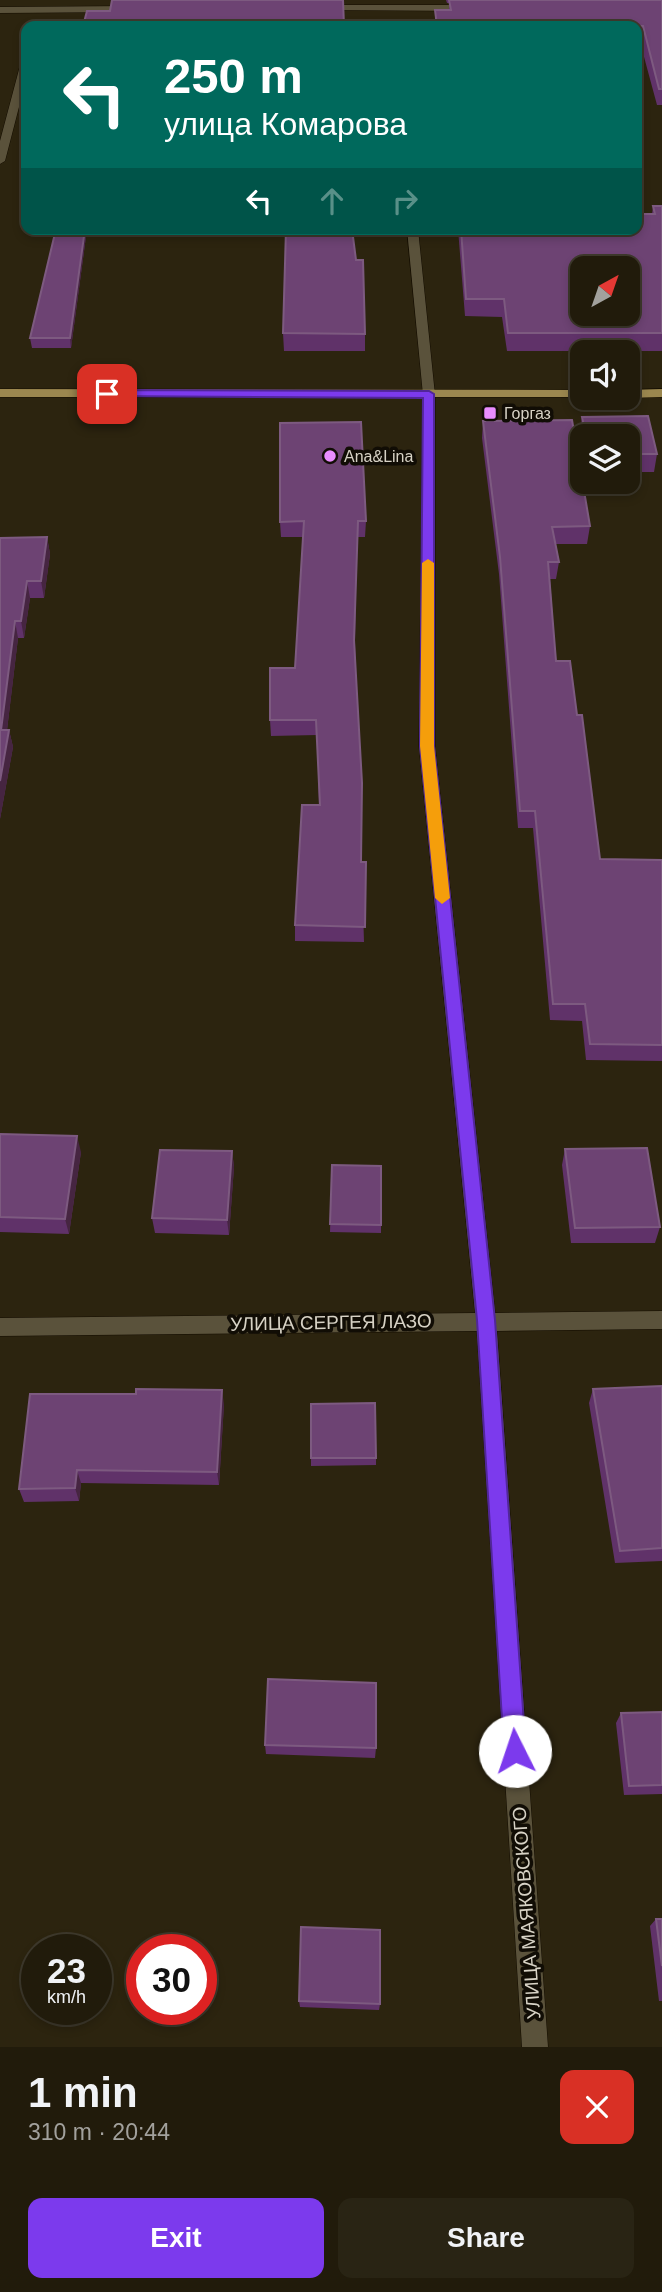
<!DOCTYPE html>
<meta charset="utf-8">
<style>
:root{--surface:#211b0b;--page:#292414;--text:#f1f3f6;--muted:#a2a19d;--line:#3e392c;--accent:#7c3aed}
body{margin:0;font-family:Arial,sans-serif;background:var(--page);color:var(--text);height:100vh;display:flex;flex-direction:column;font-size:26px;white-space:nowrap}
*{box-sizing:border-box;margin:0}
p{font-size:23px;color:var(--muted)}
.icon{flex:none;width:38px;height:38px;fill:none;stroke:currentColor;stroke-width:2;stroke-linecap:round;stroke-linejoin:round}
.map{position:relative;height:2047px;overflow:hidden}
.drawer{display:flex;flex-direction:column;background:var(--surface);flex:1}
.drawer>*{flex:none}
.guide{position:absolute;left:21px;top:21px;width:621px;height:214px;border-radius:14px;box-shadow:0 4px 10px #0003,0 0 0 2px var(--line);background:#00695c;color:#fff;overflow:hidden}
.needle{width:46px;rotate:40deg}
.tools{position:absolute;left:570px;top:256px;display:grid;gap:14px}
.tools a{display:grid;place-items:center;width:70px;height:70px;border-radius:14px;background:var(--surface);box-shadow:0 4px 10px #0003,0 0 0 2px var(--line);font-size:35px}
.speed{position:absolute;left:21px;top:1934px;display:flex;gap:14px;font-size:35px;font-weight:700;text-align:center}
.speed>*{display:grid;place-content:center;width:91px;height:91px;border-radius:50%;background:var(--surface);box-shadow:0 4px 10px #0003,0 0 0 2px var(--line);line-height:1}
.speed small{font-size:18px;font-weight:400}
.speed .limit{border:10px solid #d22;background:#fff;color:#111}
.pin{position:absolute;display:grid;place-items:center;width:60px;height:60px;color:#fff;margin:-30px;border-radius:14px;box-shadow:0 4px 10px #0006}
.me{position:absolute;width:77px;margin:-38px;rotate:356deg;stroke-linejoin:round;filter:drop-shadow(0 0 5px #0008)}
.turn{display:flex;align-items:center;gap:24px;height:147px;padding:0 28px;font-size:32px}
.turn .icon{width:91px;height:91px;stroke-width:2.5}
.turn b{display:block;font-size:49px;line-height:60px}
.lanes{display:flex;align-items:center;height:66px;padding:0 28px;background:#0003;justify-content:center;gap:35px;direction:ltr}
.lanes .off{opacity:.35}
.round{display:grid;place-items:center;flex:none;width:74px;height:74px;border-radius:14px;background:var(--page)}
.headline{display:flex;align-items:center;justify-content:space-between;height:119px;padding:0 28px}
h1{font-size:42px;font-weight:700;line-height:52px}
.button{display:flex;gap:14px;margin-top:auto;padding:14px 28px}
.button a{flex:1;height:80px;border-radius:14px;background:var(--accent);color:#fff;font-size:28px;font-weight:700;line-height:80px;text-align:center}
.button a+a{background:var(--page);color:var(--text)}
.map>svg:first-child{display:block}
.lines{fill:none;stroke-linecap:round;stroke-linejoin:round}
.minor-casing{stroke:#140d00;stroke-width:1}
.major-casing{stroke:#140d00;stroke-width:1}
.minor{fill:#5a523b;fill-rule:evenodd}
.major{fill:#9b874f;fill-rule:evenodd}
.wall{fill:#603269}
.shaded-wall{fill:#462541}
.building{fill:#6d4373;stroke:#7d5a80;stroke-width:2;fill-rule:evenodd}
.route{fill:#7c3aed;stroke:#51269a;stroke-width:2}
.slow{fill:#f59e0b}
.poi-dot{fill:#e98dfe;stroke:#110d05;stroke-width:2.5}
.labels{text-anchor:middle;stroke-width:7;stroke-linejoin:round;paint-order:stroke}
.far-poi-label{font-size:16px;fill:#d7d2c5;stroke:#110d05;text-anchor:start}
.street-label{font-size:19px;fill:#d7d2c5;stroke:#110d05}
</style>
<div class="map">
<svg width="662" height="2047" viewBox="0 0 662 2047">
<rect width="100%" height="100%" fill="#2c240f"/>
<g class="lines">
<g class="minor-casing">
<path id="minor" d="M322 5H472L477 8 472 11 319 10V6Z
M0 7 133 6 138 9 133 12 0 13Z
M26 59V80L5 161 0 164V141L21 62Z
M407 229H418L435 395V746L495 1313 662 1311V1329L497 1331 548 2047H522L477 1331 0 1336V1318L475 1313 419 746 423 395Z"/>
</g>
<g class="major-casing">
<path id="major" d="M0 389 583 390 585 397H0Z
M662 389V397L628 398 626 397 628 390Z"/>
</g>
<use href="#minor" class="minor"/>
<use href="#major" class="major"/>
</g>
<path class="wall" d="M446 0H662V105H657L640 42H637V26H435V10H449V3H447Z
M110 11 344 26H83Z
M653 206H662V351H507L502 317 465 316 458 229H637L652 214Z
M56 229H87L71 348H32L30 338Z
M283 333 365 334V351H284Z
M648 416 657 454 654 472H628V436H583V449L580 434 582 417Z
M483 421 590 526 587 544H555L559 562 556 579H550L556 661 600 859 662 860V1061L586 1060 582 1021 550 1020 533 828H518L499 574 482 438Z
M366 521 365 537H357L355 643 364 942 295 941V925L319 805 317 735 271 736 270 720 295 668 303 537H281L280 522Z
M47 537 50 554 44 598H30L24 638H18L7 730H9L13 747 0 819V538Z
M0 1134 81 1152 69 1234 0 1232Z
M565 1149 660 1227 655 1243H571L562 1165Z
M232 1151 234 1167 229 1235 155 1233 152 1218Z
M332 1165 381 1166V1233L330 1232Z
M662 1386V1561L615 1563 589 1403 593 1389Z
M224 1404 219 1485 81 1483 79 1501 24 1502 19 1489Z
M311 1404 376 1458V1465L311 1466Z
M662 1712V1794L624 1795 616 1723 621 1713Z
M265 1745 376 1748 375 1758 266 1754Z
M656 1919H662V2001H659L650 1926Z
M299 2001 380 2004 379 2010 300 2007Z"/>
<path class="shaded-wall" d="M85 229H87L71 348 70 338Z
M47 537 50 554 44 598 41 581Z
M27 581 30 598 24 638 21 621Z
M15 621 18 638 5 747 1 730Z
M9 730 13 747 0 819V781Z
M77 1136 81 1152 69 1234 65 1219Z
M232 1151 234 1167 229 1235 227 1220Z
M222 1390 224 1404 219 1485 217 1472Z
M77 1470 81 1483 79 1501 75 1488Z"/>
<path class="building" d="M112 0H343L344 26H307V24L213 25V26H83L87 11H110Z
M449 0H662V89H659L643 26 473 24 474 26H437L435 10H451Z
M653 206H662V333H508L504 299H466L461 229H637V214H655ZM583 268H628V313H583Z
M56 229H85L70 338H30Z
M286 229H352L356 260H363L365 334 283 333Z
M648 416 657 454H628V436H586L582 417Z
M572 420 590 526 552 527 559 562H548L556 661H570L577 715H582L600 859 662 860V1045L590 1044 585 1004H553L535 811H520L500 557 483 421Z
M361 422 366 521H358L354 640 362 783 361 862H366L365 927 295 925 302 805H320L316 720H270V668H295L304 521 280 522V423Z
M47 537 41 581H27L21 621H15L1 730H9L0 781V538Z
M0 1134 77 1136 65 1219 0 1217Z
M647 1148 660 1227 575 1228 565 1149Z
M160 1150 232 1151 227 1220 152 1218Z
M332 1165 381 1166V1225L330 1224Z
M662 1386V1548L620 1551 593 1389Z
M136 1389 222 1390 217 1472 77 1470 75 1488 19 1489 30 1394H136Z
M375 1403 376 1458H311V1404Z
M268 1679 376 1683V1748L265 1745Z
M662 1712V1785L629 1786 621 1713Z
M656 1919H662V1966Z
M301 1927 380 1930V2004L299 2001Z"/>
<path class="route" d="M107 390 429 391 434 394V746L495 1320 526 1751 522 1758 515 1761 507 1758 504 1751 477 1320 420 746 423 398 103 396V391Z"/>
<path class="slow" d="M428 559 434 563V746L450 898 442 904 435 898 420 746 422 563Z"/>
<g class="poi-dot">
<rect x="483" y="406" width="14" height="14" rx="3.5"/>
<circle cx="330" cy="456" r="7"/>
</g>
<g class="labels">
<g class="far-poi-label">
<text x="504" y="419">Горгаз</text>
<text x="344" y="462">Ana&amp;Lina</text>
</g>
<g class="street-label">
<text transform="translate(331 1322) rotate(-1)" y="7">УЛИЦА СЕРГЕЯ ЛАЗО</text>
<text transform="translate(526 1913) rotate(-94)" y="7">УЛИЦА МАЯКОВСКОГО</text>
</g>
</g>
</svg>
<div class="tools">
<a><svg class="needle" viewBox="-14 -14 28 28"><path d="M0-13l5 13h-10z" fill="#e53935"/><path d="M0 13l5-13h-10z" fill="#a2a19d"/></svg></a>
<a><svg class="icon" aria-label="sound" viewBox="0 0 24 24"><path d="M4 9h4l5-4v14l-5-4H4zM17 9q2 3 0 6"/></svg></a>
<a><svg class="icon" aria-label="layers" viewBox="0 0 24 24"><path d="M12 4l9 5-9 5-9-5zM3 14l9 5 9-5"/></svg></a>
</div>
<div class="speed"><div>23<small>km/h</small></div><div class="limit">30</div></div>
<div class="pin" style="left:107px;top:394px;background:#d93025"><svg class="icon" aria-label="arrive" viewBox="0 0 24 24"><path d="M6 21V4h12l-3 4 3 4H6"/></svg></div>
<svg class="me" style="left:515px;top:1751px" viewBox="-20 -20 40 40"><circle r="19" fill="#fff"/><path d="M0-13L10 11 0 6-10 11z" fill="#7c3aed"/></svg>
<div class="guide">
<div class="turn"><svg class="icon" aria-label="left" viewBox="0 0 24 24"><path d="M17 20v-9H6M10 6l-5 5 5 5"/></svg><div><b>250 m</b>улица Комарова</div></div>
<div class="lanes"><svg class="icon" aria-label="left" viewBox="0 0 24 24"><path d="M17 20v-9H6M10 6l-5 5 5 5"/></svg><svg class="icon off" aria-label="ahead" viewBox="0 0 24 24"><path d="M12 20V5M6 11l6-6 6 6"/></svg><svg class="icon off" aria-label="right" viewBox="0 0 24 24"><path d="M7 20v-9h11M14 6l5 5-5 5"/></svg></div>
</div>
</div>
<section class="drawer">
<div class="headline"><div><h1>1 min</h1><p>310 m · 20:44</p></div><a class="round" style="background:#d93025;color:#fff"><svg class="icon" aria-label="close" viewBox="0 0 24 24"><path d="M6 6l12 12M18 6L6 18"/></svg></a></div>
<div class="button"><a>Exit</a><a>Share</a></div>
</section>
